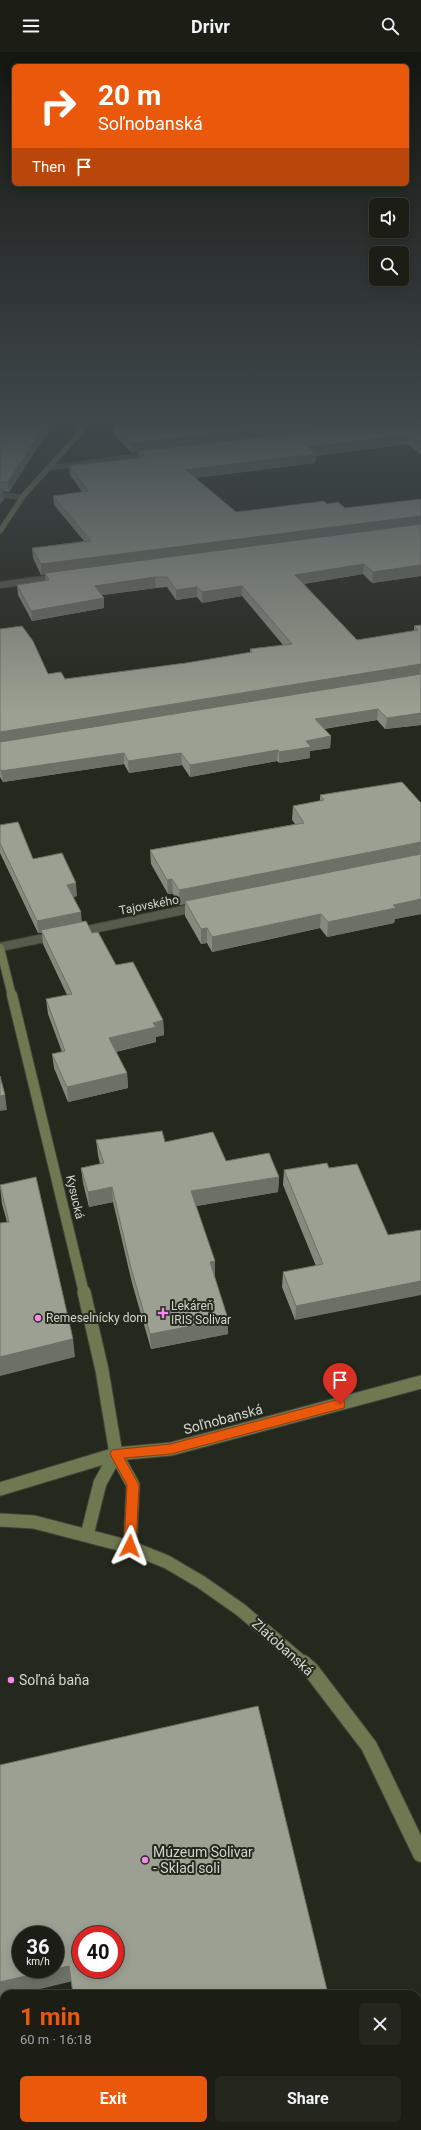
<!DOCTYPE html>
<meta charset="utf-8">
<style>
:root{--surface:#1c1e16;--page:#25271f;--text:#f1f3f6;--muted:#a0a2a1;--line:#3a3c35;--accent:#ea580c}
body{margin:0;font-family:Roboto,sans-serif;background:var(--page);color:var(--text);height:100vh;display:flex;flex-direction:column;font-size:15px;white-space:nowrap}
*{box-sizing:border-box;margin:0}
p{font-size:13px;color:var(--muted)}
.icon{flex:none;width:22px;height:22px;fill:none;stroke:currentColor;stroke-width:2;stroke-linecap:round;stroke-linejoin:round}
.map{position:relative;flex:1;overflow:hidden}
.panel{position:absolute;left:0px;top:1938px;width:421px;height:140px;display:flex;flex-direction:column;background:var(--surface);border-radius:12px 12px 0 0;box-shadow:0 2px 10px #0003,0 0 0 1px var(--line)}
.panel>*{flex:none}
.guide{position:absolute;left:12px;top:12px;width:397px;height:122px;border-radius:6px;box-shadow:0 2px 10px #0003,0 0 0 1px var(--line);background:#ea580c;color:#fff;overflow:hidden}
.tools{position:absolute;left:369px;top:146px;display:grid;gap:8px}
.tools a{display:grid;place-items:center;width:40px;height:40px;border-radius:6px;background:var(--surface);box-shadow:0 2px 10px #0003,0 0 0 1px var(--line);font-size:20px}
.speed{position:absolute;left:12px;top:1874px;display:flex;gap:8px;font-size:20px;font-weight:700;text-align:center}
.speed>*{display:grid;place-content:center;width:52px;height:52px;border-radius:50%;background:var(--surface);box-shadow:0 2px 10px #0003,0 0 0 1px var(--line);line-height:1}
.speed small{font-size:10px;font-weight:400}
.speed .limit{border:6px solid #d22;background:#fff;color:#111}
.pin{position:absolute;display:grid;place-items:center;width:34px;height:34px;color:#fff;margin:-41px -17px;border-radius:50% 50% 50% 0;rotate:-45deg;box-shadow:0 0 4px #0007}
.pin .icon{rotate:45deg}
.me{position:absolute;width:44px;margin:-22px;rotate:3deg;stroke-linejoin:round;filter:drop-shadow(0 0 3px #0008)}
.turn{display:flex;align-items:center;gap:14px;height:84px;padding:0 20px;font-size:18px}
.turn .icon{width:52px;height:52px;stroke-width:2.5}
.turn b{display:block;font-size:28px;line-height:34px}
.then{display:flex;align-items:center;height:38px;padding:0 20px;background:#0003;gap:8px;font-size:15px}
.round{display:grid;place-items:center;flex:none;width:42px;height:42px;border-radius:6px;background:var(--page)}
.headline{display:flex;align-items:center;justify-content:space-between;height:68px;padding:0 20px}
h1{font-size:24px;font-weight:700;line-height:30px;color:var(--accent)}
.primary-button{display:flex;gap:8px;margin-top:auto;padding:8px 20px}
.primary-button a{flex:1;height:46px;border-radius:6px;background:var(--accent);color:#fff;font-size:16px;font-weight:700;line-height:46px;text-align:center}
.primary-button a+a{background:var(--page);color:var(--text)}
header{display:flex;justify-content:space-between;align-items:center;height:52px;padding:0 20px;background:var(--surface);font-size:18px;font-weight:700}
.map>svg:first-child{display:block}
.green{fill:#4b542a}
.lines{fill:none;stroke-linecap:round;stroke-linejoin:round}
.street-far2-casing{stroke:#41433b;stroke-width:6}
.street-far1-casing{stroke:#41433b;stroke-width:8}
.street-casing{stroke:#41433b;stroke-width:10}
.secondary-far4-casing{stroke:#41433b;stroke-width:6}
.secondary-far3-casing{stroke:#41433b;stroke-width:10}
.secondary-far2-casing{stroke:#41433b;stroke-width:12}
.secondary-far1-casing{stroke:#41433b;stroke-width:15}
.secondary-casing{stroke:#41433b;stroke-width:18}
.street-far2{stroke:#575b4e;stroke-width:5}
.street-far1{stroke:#575b4e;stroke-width:6}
.street{stroke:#575b4e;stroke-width:8}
.secondary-far4{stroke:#6e7851;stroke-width:5}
.secondary-far3{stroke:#6e7851;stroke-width:8}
.secondary-far2{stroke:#6e7851;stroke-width:10}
.secondary-far1{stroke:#6e7851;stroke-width:13}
.secondary{stroke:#6e7851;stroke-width:16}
.wall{fill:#868a7e}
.shaded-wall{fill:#6d7066}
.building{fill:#9ca092;stroke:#6d7066;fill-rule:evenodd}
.route{fill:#ea580c;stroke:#983908}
.poi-dot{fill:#f589ee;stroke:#25281d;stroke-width:1.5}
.labels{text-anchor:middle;stroke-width:4;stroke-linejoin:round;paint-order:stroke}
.street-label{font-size:12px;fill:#d3d5ce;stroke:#25281d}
.poi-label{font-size:12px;fill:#d3d5ce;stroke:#25281d;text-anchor:start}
.near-street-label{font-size:14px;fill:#d3d5ce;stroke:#25281d}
.near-poi-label{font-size:14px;fill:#d3d5ce;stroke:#25281d;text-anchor:start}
</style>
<header><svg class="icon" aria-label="menu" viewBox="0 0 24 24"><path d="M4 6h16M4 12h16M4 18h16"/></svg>Drivr<svg class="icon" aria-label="search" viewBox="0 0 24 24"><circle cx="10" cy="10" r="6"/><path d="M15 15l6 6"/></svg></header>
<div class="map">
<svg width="421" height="2078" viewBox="0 0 421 2078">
<rect width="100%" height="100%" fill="#25281d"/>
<path class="green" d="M421 2062V2078H354L371 2074H417V2063Z"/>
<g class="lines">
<g class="street-far2-casing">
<path id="street-far2" d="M48 416 151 402
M0 443 23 445"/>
</g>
<g class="street-far1-casing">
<path id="street-far1" d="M0 533 58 525"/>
</g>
<g class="street-casing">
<path id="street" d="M78 880 198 855
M0 895 54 884"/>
</g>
<g class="secondary-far4-casing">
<path id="secondary-far4" d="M0 479 24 443 79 382 87 370"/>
</g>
<g class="secondary-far3-casing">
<path id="secondary-far3" d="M0 896 12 944"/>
</g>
<g class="secondary-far2-casing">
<path id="secondary-far2" d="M12 943 84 1241"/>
</g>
<g class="secondary-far1-casing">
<path id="secondary-far1" d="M84 1240 102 1318 116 1402 133 1433 130 1495
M0 1437 116 1402 171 1397 421 1330
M0 1468 34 1470 130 1495 167 1510 201 1530 241 1558 304 1612
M87 1483 100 1431 116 1402"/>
</g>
<g class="secondary-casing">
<path id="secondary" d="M303 1611 311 1618 369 1694 421 1802"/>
</g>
<use href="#street-far2" class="street-far2"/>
<use href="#street-far1" class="street-far1"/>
<use href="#street" class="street"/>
<use href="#secondary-far4" class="secondary-far4"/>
<use href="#secondary-far3" class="secondary-far3"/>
<use href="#secondary-far2" class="secondary-far2"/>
<use href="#secondary-far1" class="secondary-far1"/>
<use href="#secondary" class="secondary"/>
</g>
<path class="wall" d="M0 370H54L9 440 3 439 4 447 0 452Z
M421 370V403L407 392 316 404 315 411 195 426 236 460 327 452 345 456 421 447V524L372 531 363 522 304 532 357 588 414 579V574L421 573V673L385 677 377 668 324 677 331 684 330 696 310 699V706L279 711 277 709 190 725 182 713 129 721 124 712 3 730 0 725V577L48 622 65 627 186 611 250 601V597L283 593 242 544 202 551 197 545 176 548 167 535 156 536 102 543 104 546V556L32 569 18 543 17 533 46 529 45 522 41 523 33 506 32 496 84 489 54 453 53 444 82 440 70 423 69 414 139 406 138 400 132 401 114 383V374Z
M320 743 421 751V862L395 867 394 871 327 885 320 876 212 900 207 891 201 892 185 864V852L179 853 173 842H168L151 812 150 798 295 772 292 768 293 754 320 749Z
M0 773 33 807 77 844 73 845 82 870 92 881 116 913 163 968 164 983 156 985V990L116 1000 127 1021 128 1036 68 1050 54 1016 52 1002 62 1000 48 962 46 947 67 943 43 892 42 881H38L0 801Z
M96 1088 165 1090 279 1125 278 1140 196 1154 215 1224H214L228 1282 151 1297 132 1231 113 1150 89 1155 83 1131 81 1116 100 1112 98 1103Z
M329 1116 388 1183 295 1268 282 1235 283 1220 316 1214 283 1133 284 1118Z
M0 1135 75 1305 7 1170 2 1152Z"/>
<path class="shaded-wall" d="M47 370H54L9 440 8 430Z
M326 370H404L138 399V400L132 401 131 391Z
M408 383 407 392 316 404 315 411 186 427V418L308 395Z
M3 438 4 447 0 452V442Z
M421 464 420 474 41 523V512Z
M364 512 363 522 295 533V523Z
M421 513V524L372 531 373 520Z
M155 525 156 536 96 544 95 534Z
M242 534V544L202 551V540Z
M197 535V545L176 548V538Z
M104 546V556L32 569 31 559Z
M421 612 420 623 0 692V680Z
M378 657 377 668 315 678V667Z
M421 661V673L385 677 387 666Z
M331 684 330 696 310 699V706L279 711V700L306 689Z
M278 698 277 709 190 725V713Z
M124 701V712L3 730 1 719Z
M181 701 182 713 129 721 128 709Z
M421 790 420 804 185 849V852L179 853V838Z
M172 827 173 842H168L167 828Z
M76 831 77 844 68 846 67 833Z
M421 847V862L395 867 394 871 327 885 328 870 393 853Z
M81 860 82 873 41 878 42 881H38L37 869Z
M321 862 320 876 212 900V885Z
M207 876V891L201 892V877Z
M163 968 164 983 156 985V990L110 1001 109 986 153 971Z
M127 1021 128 1036 68 1050 67 1035Z
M5 1043 7 1058 0 1059V1044Z
M279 1125 278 1140 191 1155V1139Z
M112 1135 113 1150 89 1155 88 1140Z
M215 1209V1224L210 1225V1210Z
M421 1229V1243L295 1268 296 1254Z
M228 1267V1282L151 1297 150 1282Z
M73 1287 75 1305 0 1324V1305Z
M69 1914 73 1929 20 1942H4V1946L0 1947V1930Z"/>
<path class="building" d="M0 370H47L8 430H0Z
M149 370H326L131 391 114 374Z
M398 370H421V393L408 383 308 395 316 402 186 418 236 460 324 449 327 452 338 450 345 456 421 447V464L41 512 32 496 91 489 53 444 88 439 69 414 145 405 138 399Z
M0 437 3 438 0 442Z
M421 472V513L373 520 364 512 295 523 357 588 418 578 414 574 421 573V612L0 680V577L22 574 33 589 48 622 61 620 65 627 186 611 252 600 250 597 292 592 242 534 202 540 197 535 176 538 167 525H155L95 534 104 546 31 559 17 533 49 528 45 521Z
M421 622V661L387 666 378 657 315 667 331 684 306 689 311 695 279 700 278 698 190 713 181 701 128 709 124 701 1 719 0 716V690Z
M402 730 421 751V790L179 838 172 827 167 828 150 798 304 771 293 754 324 748 320 743Z
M18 770 33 807 62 801 76 831 67 833 81 860 37 869 0 791V773Z
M421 802V847L393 853 396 856 328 870 321 862 212 885 207 876 201 877 185 849Z
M86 869 92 881 98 880 116 913 133 910 163 968 153 971 156 975 109 986 127 1021 67 1035 52 1002 65 999 46 947 72 942 41 878Z
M0 1024 5 1043 0 1044Z
M162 1079 165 1090 213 1080 226 1109 269 1101 279 1125 191 1139 215 1209 210 1210 228 1267 150 1282 131 1216 112 1135 88 1140 81 1116 104 1111 96 1088Z
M327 1111 329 1116 357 1112 388 1183 421 1178V1229L296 1254 283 1220 323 1212 284 1118Z
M36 1125 73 1287 0 1305V1171L9 1170 0 1133Z
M258 1654 328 1942H73L69 1914 0 1930V1713ZM21 1883H55V1917H21ZM81 1883H115V1917H81Z"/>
<linearGradient id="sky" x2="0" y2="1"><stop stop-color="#141610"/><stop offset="0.56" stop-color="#40484c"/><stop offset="1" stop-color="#40484c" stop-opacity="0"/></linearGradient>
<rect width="421" height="661" fill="url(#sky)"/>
<path class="route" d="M340 1347 344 1349 345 1352 344 1356 340 1357 171 1402 124 1406 139 1433 136 1494 135 1499 130 1500 126 1499 124 1494 127 1433 110 1402 112 1398 171 1392Z"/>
<g class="poi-dot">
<path d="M161 1255h4v4h4v4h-4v4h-4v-4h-4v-4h4z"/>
<circle cx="38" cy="1266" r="4"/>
<circle cx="11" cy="1628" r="4"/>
<circle cx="145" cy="1808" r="4"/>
</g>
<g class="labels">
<g class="street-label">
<text transform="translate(149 853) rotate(-11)" y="4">Tajovského</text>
<text transform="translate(75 1145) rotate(77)" y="4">Kysucká</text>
</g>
<g class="poi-label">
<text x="171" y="1258">Lekáreň<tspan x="171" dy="14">IRIS Solivar</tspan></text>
<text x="46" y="1270">Remeselnícky dom</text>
</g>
<g class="near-street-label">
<text transform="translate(223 1367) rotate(-15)" y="5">Soľnobanská</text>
<text transform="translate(283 1595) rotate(42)" y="5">Zlatobanská</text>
</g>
<g class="near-poi-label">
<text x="19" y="1633">Soľná baňa</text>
<text x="153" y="1805">Múzeum Solivar<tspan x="153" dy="16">- Sklad soli</tspan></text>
</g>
</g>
</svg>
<div class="tools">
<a><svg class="icon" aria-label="sound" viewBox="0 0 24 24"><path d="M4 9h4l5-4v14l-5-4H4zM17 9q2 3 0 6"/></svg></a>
<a><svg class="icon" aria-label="search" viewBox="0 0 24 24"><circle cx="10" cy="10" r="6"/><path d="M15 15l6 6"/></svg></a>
</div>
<div class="speed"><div>36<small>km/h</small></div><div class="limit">40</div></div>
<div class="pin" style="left:340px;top:1352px;background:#d93025"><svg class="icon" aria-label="arrive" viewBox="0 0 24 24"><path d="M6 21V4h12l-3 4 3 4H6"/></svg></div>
<svg class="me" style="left:130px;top:1494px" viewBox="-20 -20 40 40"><path d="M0-17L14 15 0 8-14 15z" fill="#ea580c" stroke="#fff" stroke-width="4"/></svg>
<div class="guide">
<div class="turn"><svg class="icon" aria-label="right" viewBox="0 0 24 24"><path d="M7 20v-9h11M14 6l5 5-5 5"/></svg><div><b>20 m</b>Soľnobanská</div></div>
<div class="then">Then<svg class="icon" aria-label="arrive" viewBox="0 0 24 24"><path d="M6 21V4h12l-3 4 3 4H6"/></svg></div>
</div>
<section class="panel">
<div class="headline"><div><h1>1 min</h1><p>60 m · 16:18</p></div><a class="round"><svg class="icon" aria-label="close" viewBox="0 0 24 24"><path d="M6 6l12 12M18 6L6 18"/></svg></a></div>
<div class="primary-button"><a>Exit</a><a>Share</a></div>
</section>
</div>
